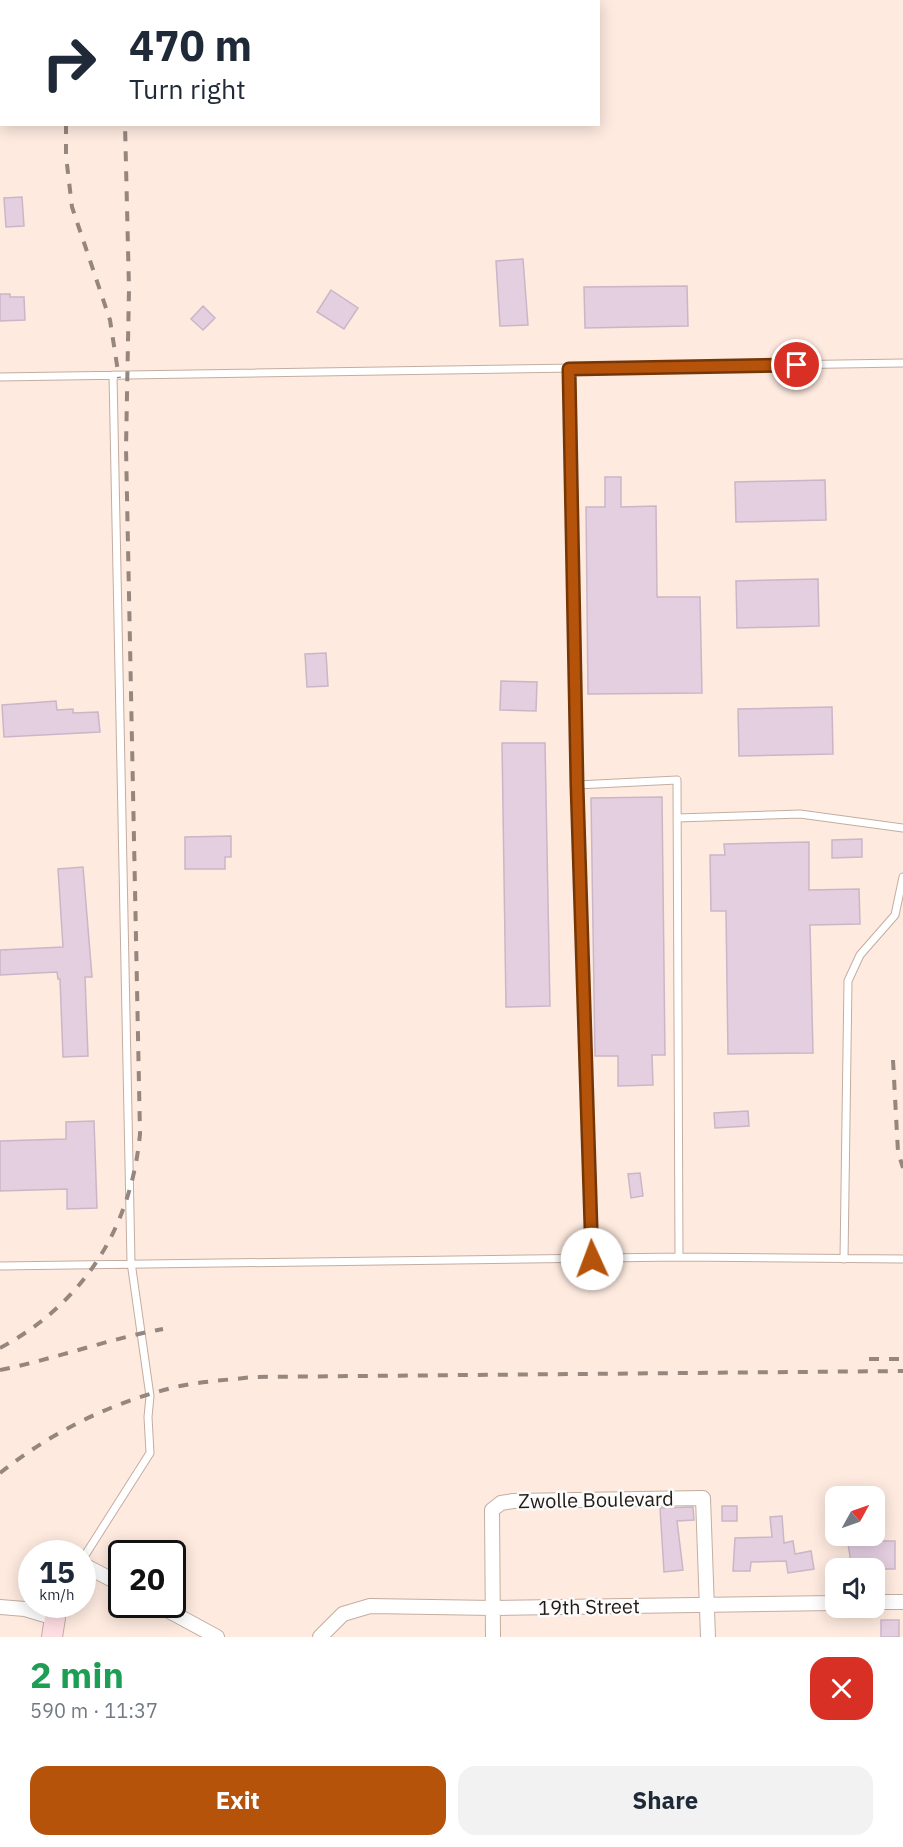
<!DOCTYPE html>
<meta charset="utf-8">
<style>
:root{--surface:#fff;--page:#f2f2f3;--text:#1f2937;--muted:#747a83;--accent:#b45309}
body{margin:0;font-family:"IBM Plex Sans",sans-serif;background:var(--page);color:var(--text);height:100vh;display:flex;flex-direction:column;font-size:22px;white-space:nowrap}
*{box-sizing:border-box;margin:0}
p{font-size:20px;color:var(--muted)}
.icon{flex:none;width:33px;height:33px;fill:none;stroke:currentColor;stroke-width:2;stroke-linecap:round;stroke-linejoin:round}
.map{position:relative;height:1637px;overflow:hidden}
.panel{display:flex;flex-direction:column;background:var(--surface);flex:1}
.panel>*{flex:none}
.guide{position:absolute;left:0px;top:0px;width:600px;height:126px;box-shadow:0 3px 15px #0003;background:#fff;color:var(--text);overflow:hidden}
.needle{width:39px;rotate:50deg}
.controls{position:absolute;left:825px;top:1486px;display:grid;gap:12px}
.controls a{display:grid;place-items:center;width:60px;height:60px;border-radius:12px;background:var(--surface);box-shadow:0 3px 15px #0003;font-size:30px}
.speed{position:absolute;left:18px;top:1540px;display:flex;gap:12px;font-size:30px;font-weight:700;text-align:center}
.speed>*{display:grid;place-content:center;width:78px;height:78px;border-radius:50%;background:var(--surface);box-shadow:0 3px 15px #0003;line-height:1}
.speed small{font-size:15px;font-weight:400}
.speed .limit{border:3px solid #111;border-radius:9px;background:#fff;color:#111}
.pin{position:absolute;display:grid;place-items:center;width:51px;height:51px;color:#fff;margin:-26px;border:3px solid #fff;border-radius:50%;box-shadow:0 2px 6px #0007}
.me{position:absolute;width:66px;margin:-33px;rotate:358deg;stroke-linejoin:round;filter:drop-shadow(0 0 4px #0008)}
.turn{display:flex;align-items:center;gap:21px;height:126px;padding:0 30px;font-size:27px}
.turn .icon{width:78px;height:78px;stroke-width:2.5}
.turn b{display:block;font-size:42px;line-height:51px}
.round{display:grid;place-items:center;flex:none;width:63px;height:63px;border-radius:18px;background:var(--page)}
.summary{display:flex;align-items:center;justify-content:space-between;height:102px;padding:0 30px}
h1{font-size:36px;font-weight:700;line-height:45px;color:#1e9e55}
.button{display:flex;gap:12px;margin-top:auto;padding:12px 30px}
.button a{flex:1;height:69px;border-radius:18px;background:var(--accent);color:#fff;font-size:24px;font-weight:700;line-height:69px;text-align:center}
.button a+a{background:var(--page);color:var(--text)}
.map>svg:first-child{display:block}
.building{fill:#e4cfe1;stroke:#cab6c7;stroke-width:1.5}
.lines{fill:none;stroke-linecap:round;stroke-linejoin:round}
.lane-casing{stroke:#c4ada0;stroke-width:9}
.street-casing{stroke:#c4ada0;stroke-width:16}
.secondary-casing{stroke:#c4ada0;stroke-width:22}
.lane{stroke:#fff;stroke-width:7}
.street{stroke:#fff;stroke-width:14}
.secondary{stroke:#fedee3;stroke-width:20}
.rail{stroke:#95867e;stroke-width:4;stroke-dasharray:10 10;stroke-linecap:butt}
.route-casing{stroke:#753606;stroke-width:15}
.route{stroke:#b45309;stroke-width:10}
.labels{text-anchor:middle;stroke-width:5;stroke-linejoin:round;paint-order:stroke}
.street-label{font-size:20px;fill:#211914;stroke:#fbfbfb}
</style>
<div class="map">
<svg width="903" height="1637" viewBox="0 0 903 1637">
<rect width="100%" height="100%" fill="#feeadf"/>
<path class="building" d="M22 197 24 226 6 227 4 198Z
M523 259 528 325 500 326 496 261Z
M687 286 688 326 585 328 584 287Z
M331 290 358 308 344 329 317 312Z
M0 294H10V297H24L25 320 0 321Z
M203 306 215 318 203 330 191 319Z
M605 477H621V507L656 506 657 597H700L702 693 588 694 586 507H605Z
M825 480 826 520 736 522 735 482Z
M818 579 819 626 737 628 736 581Z
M326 653 328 686 307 687 305 654Z
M501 681 537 682 536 711 500 710Z
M56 701 57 710 73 709V713L98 712 100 732 4 737 2 705Z
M832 707 833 754 739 756 738 709Z
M502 743H545L550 1006 506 1007Z
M662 797 665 1055H652L653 1085 618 1086V1056H595L591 798Z
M231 836V857H225V869H185V837Z
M862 839V857L832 858V840Z
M809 842V890L859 889 860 924 810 925 813 1053 728 1054 726 911H711L710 855H725L724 844Z
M83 867 92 977H85L88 1056 63 1057 60 979H58L57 972 0 975V950L63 947 58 869Z
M748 1111 749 1126 715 1128 714 1113Z
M94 1121 97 1208 67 1209V1189L0 1191V1141L66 1139V1122Z
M640 1173 643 1196 631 1198 628 1174Z
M722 1506H737V1521H722Z
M693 1507 694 1520 677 1521 683 1570 664 1572 660 1508Z
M782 1516 784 1543 793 1541 795 1554 811 1551 814 1569 788 1573 786 1561 751 1562 750 1571H733L735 1538 772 1537 770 1517Z
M863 1536 864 1541H895V1569H876V1566L852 1569 847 1537Z
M881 1620H899V1637H881Z"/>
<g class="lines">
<g class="lane-casing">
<path id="lane" d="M569 369 577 785 592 1259
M0 377 903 363
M577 785 677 780 679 1257
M677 818 800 814 903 828
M844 1259 848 981 860 955 895 915 903 877
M0 1266 679 1257 903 1259
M82 1560 150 1453 148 1417 150 1396 131 1262 113 375"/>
</g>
<g class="street-casing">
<path id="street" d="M82 1564 122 1585
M874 1602H903
M158 1605 217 1637
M0 1607 25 1609 55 1618 59 1605
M320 1637 343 1614 370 1606 493 1608 836 1603
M493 1637 492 1510 501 1503 513 1501 703 1498 708 1637"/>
</g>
<g class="secondary-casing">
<path id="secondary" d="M52 1637 55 1618"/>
</g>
<use href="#lane" class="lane"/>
<use href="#street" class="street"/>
<use href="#secondary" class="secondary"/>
<path class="rail" d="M66 0V2
M112 0V2
M123 0V2
M66 124V156L72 207 110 320 119 378
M893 1060 898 1152 903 1168
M0 1348C84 1303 131 1228 140 1134L126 448 129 289 125 124
M869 1359H903
M0 1370C55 1359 108 1339 163 1329
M0 1473C53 1431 114 1401 180 1386 204 1381 229 1380 253 1377L903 1371"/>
</g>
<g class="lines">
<g class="route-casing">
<path id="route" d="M592 1259 577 785 569 369 797 365"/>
</g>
<use href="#route" class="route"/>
</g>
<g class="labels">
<g class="street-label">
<text transform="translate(596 1500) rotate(-1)" y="7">Zwolle Boulevard</text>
<text transform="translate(589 1607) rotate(-1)" y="7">19th Street</text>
</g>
</g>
</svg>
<div class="controls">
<a><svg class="needle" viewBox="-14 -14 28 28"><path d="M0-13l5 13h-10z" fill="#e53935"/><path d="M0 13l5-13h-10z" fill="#747a83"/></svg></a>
<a><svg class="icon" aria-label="sound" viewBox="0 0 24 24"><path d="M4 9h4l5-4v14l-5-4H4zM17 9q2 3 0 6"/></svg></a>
</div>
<div class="speed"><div>15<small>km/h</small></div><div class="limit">20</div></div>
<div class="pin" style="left:797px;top:365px;background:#d93025"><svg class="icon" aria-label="arrive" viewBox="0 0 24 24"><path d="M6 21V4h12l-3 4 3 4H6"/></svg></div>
<svg class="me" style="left:592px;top:1259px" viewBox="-20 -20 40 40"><circle r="19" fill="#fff"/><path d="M0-13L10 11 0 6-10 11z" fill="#b45309"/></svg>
<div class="guide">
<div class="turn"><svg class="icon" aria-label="right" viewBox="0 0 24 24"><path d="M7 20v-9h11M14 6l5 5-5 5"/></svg><div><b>470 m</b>Turn right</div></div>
</div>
</div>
<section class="panel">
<div class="summary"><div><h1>2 min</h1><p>590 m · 11:37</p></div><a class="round" style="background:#d93025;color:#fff"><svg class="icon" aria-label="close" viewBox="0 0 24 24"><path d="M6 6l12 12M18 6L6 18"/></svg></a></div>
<div class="button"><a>Exit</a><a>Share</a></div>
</section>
